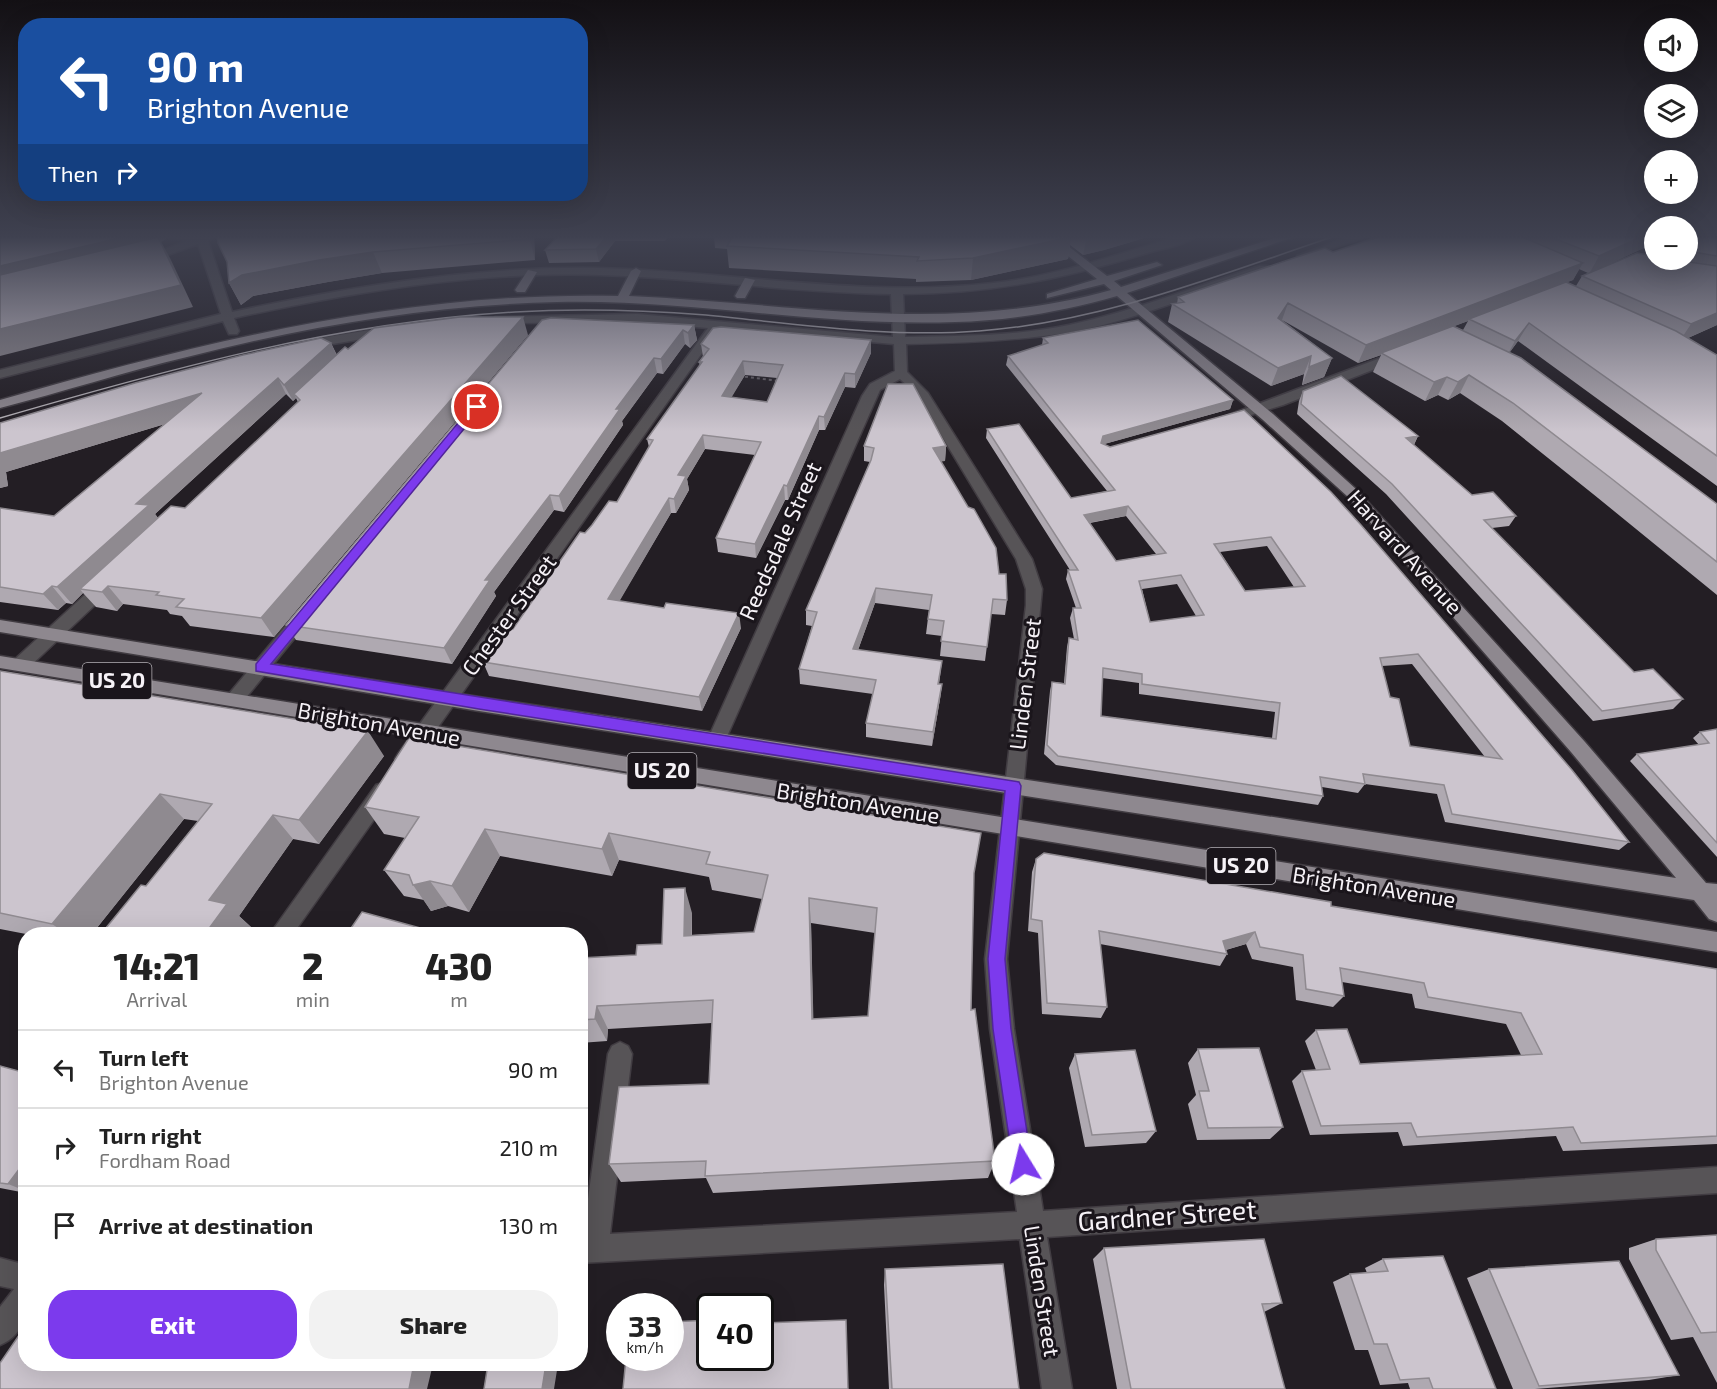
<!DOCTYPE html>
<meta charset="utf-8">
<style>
:root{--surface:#fff;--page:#f2f2f2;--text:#222;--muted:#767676;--line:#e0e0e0;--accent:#7c3aed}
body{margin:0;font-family:"Exo 2",sans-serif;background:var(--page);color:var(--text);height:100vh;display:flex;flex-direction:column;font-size:22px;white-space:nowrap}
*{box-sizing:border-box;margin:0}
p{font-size:20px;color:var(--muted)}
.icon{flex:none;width:33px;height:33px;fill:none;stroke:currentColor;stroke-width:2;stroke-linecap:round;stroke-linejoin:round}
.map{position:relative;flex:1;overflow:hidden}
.side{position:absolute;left:18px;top:927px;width:570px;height:444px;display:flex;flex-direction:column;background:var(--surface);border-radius:24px;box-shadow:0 6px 24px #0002}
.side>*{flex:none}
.hud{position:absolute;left:18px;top:18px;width:570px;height:183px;border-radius:24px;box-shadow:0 6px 24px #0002;background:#1a4fa0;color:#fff;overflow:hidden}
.controls{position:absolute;left:1644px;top:18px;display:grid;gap:12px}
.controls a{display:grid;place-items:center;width:54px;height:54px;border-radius:50%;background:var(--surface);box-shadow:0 6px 24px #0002;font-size:30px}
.speed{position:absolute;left:606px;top:1293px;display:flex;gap:12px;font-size:30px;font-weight:700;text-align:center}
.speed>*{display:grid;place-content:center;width:78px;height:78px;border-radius:50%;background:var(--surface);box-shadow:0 6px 24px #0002;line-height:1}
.speed small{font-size:15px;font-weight:400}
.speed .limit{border:3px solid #111;border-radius:9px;background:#fff;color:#111}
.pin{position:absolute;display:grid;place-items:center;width:51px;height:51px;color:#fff;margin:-26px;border:3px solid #fff;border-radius:50%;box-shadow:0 2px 6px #0007}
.me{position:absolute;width:66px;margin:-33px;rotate:351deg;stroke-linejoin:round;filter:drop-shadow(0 0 4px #0008)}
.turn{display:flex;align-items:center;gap:21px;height:126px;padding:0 30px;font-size:27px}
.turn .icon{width:78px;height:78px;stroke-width:2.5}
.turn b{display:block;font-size:42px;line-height:51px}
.then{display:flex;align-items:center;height:57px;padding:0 30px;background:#0003;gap:12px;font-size:22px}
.eta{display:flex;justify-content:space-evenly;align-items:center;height:102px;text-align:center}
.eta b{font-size:36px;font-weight:800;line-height:42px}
.primary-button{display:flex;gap:12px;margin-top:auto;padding:12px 30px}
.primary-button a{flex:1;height:69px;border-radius:24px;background:var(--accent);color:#fff;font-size:24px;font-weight:800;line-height:69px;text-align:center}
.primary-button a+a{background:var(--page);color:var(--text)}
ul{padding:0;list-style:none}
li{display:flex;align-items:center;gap:18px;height:78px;padding:0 30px;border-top:2px solid var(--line)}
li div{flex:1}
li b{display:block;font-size:22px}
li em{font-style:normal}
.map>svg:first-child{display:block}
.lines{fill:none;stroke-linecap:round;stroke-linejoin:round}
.minor-casing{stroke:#413c42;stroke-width:3}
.major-casing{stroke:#413c42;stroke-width:3}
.path{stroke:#676268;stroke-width:2;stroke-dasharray:3 3;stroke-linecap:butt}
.minor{fill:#575457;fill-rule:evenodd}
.major{fill:#8e888f;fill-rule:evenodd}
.tram{stroke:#b6b2b7;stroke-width:1.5}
.wall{fill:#afa9b1;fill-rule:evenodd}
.shaded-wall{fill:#8f8a90}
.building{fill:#ccc5ce;stroke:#8f8a90;stroke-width:1.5;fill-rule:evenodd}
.route{fill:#7c3aed;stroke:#51269a;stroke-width:1.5}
.labels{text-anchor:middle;stroke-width:6;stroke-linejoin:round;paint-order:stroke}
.shield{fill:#1a151b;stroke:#b4b0b5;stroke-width:1.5}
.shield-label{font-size:21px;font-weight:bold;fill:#f6f2f7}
.street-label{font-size:22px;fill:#f6f2f7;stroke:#1a151b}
.near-street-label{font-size:27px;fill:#f6f2f7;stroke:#1a151b}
</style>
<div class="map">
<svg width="1717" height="1389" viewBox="0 0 1717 1389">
<rect width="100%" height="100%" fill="#231e24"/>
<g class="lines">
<g class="minor-casing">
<path id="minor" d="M160 236H216L208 241 232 312C352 286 476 266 599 268 730 271 862 298 993 283 1057 276 1118 254 1179 236H1196C1184 246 1159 249 1144 254 1062 279 989 294 903 294L905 337C959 336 1016 336 1069 325 1134 311 1197 286 1260 266H1268V270C1204 291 1131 322 1066 333 1013 341 959 343 906 344L907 372 928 393 1032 559 1042 589 1007 959 1014 1029 1043 1211 1717 1167V1193L1047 1237 1072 1389H1042L1020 1239 580 1263V1235H583L608 1054 612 1046 620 1042 628 1046 632 1054 610 1234 1017 1212 990 1029 985 959 1026 605V589L1016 559 917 395 900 379 880 390 725 741 723 746 716 748 709 746 707 741 862 396 870 384 895 371 894 344 719 329 412 764 405 767 398 764 395 759 398 754 708 328 637 322 499 323 495 321V317L637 314 893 337 891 294C794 293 697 278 600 275 477 271 353 292 234 318L239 331 237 334H229L223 321 0 378V370L221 314 198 244 149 262H141V258L187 241Z
M1351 236H1367L1306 258 1297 256Z
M388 327 394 331 392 334 303 349 297 345 303 341Z
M1399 351 1405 355 1403 358 1283 405 1225 423 1218 419Z
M107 579 113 580 115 584 113 588 26 670H14L11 665 14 660 101 580Z
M305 608 313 614 311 618 240 705H228L225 700 228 695 299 610Z
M383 783 390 785 393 791 390 797 293 934H270L376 785Z
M0 1258 26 1265C26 1295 33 1332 0 1345V1307L14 1289 0 1286Z"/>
</g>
<g class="major-casing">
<path id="major" d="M1043 236H1055L1107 276 1157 262 1162 265 1114 281 1121 287 1281 236H1297L1127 293 1273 414 1357 490 1585 742 1706 883 1717 884V922L1709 919 1694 900 479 711 0 632V620L479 697 1676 878 1571 752 1347 496 1263 420 1117 296C1064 311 1010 321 955 322 822 327 690 299 557 302 432 305 308 326 187 357 124 372 62 392 0 408V400C202 342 406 291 618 296L631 271 636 268 641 271 629 296C793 303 948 336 1111 290L1104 284 1047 298V294L1097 279Z
M528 270 537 272 525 292H517L515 290Z
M745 278 755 280 745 298H737L735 296Z
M0 656 1717 932V952L0 668Z"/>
</g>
<path class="path" d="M739 376 779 381"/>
<use href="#minor" class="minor"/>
<use href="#major" class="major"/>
<path class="tram" d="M0 418C169 369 339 322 515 312 579 308 642 310 706 315 797 324 888 338 979 331 1102 322 1219 275 1335 236"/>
</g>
<path class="wall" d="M217 236H534L535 260 382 273 328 282 253 296 241 305 229 283 227 262Z
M558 236H668L665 241H615L599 262 549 263 545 250Z
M714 236H1151L1104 250 1083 255 1070 245 1068 259 971 280 916 282V279L729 268 727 249 715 248Z
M1381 236H1654V243L1601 268 1646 255 1652 245 1654 244V260H1688V236H1717V325L1688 338 1717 355V486L1518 341 1509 353 1717 504V595L1598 498 1502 421 1460 393 1448 400 1438 395 1425 401 1373 372 1381 355 1358 363 1282 320 1332 358 1324 377 1302 385 1304 374 1271 386 1168 322 1172 304H1177L1178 297 1333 252ZM1579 269 1588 273 1582 276 1576 286 1567 282 1573 280ZM1468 321 1463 330 1454 326Z
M542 320 694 325 697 340 690 348 685 344 663 374 657 373 622 421 623 425 564 512 554 510 494 592 496 596 452 664 296 640 286 625Z
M528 335 274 637 190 626 182 616 170 614 167 610 123 604 117 611 96 607 83 593 72 604 66 603 58 610 0 602V508L54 516 165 424 6 472 8 486 0 488V423L331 343 337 355 348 349ZM286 394 293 401 296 398 298 402 185 508 158 518 155 514Z
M1043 338 1233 400 1230 409 1104 444 1110 447 1244 410 1629 842 1619 850 1445 822 1437 794 1365 784 1358 793 1322 787 1323 796 1318 805 1056 765 1044 754 1050 691 1052 682 1064 683 1067 647 1069 638 1074 639 1070 618 1073 608H1076L1066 579 1068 570H1070L986 438 987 429 1071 498 1107 491 1006 365 1008 356 1042 345ZM1126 516 1156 554 1116 561 1090 523ZM1267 546 1294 587 1245 591 1220 552ZM1177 584 1196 616 1150 622 1142 589ZM1412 664 1485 757 1410 746 1390 697 1382 666ZM1102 678 1139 683V694L1275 712 1272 738 1101 716Z
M701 344 871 353 855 388 845 387 825 430H819L788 500H785L756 558 718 552 716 538 755 455 705 449 687 479 689 490 676 513H671L619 601 741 628 702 711 489 676 483 662 513 629 585 533 617 502 649 447 647 439 700 366 699 362 703 357ZM745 375 777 378 767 402 731 397Z
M1303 391 1418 436 1414 445 1472 495 1516 516 1509 526 1492 528 1634 672 1683 699 1673 709 1593 721 1386 494 1297 414 1299 401Z
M864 446H946L945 461H941L999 574 1007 600 1005 615 991 614 985 661 940 656 942 636 926 634 929 610 875 603 858 650 942 661 939 684H942L940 699 932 746 866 737V723L873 694 800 684 799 669 812 626 806 625V610L870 462 864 461Z
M0 671 384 756 319 844 293 839 239 916 251 927 245 934H101L146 886 198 821 184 819 92 934H26L0 929Z
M1717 729V857L1630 761 1637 754 1699 745 1693 738 1700 732Z
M409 738 974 873 971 1010 995 1161 988 1178 713 1193 706 1178 621 1182 609 1164 709 1084 712 1023 608 1029 607 1041 580 1043V958L636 955 662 944 692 913V935L754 932 762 899 712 890 709 877 619 860 612 876 500 856 469 912 448 906 431 911 424 900 404 896 384 870 405 838 384 834 365 807ZM811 923 875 933 868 1016 813 1019Z
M1036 859 1331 906 1717 969V1144L1563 1151 1556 1136 1403 1146 1398 1132 1310 1135 1292 1081 1302 1071 1316 1070 1305 1041 1316 1030 1360 1064 1521 1055 1506 1024 1415 1008 1412 994 1342 982 1344 996 1333 1007 1296 1000 1293 967 1252 959 1246 944 1226 950 1227 954 1220 966 1100 944 1107 1007 1101 1018 1042 1014 1038 933 1028 931 1032 872Z
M1198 1049 1283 1127 1270 1139 1197 1140 1188 1104 1196 1095 1188 1063Z
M1075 1054 1156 1131 1146 1143 1085 1147 1069 1068Z
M0 1066 26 1073V1193L0 1188Z
M1717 1235V1383L1693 1337 1671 1340 1629 1259V1248L1656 1239Z
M1104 1248 1282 1303 1264 1312 1285 1389H1117L1093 1259Z
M1383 1259 1496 1389H1410L1408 1383 1380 1385 1368 1350H1355L1333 1282 1350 1274 1367 1273 1365 1268Z
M885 1269 1019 1389H889L884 1285Z
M1489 1269 1679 1375 1649 1380 1535 1389H1513L1467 1278Z"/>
<path class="shaded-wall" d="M128 236H164L166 239 161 242 170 258 193 307 0 356V266Z
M530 236H534L535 260 530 239Z
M607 236H614L615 241 599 262 596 249Z
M1087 236H1151L1104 250 1083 255Z
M1643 236H1654V243L1589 274 1599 256Z
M1071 237 1068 259 971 280 973 258Z
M373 252 382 273 328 282 253 296 241 305 229 283 242 275 319 260Z
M1583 263 1573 280 1470 320 1469 319 1468 321 1382 354 1381 353V355L1358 363 1366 345Z
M1288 303 1282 320 1271 336 1278 318Z
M1717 313V325L1679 342 1691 324Z
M523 317 528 335 274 637 261 618Z
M1529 323 1518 341 1505 359 1515 341Z
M694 325 697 340 690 348 688 333Z
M683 330 685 344 663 374 661 359Z
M871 340V353L855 388V374Z
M331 343 338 359 294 394 296 398 293 401 284 385Z
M1311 356 1304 374 1271 386 1278 368Z
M654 358 657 373 622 421 623 425 564 512 559 496 616 409Z
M1332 358 1324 377 1302 385 1309 367Z
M743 361 745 375 724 410 722 396Z
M845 373V387L825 430 824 417Z
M1469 375 1460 393 1448 400 1458 382Z
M1447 377 1438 395 1425 401 1434 382Z
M278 378 286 394 155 514 161 522 80 589 83 593 72 604 57 587 136 504Z
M202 393 211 410 6 472 8 486 0 488V453Z
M1233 400 1230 409 1101 445V443L1103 436Z
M819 416V430L788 500 787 486Z
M703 435 705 449 687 479 689 490 676 513 674 499 678 475Z
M1418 436 1413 446 1406 438Z
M946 446 945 461 932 463 933 448Z
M784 485 785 500 756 558 755 544Z
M550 495 554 510 494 592 496 596 452 664 444 648 485 580Z
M669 498 671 513 612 614 608 599Z
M1128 506 1126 516 1082 524 1084 515Z
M52 586 66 603 58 610 43 594Z
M108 586 123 604 117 611 102 592Z
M876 588 875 603 853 664V649Z
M739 613 741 628 702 711 699 697Z
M942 684 940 699 932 746 933 732Z
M368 731 384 756 319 844 299 820Z
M160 794 184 819 92 934H67L52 924Z
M273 815 293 839 239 916 251 927 245 934H205L209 900Z
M485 829 500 856 469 912 452 886Z
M609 833 619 860 612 876 602 849Z
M430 881 448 906 431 911 413 885Z
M685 888 692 913 691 960 684 936Z
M809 898 811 923 814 1041 812 1019Z
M1255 932 1246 944 1218 952 1223 941Z
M597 1006 608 1029 607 1041 595 1019Z
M580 1101 588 1112 580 1172Z
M26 1160V1191L8 1184Z
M414 1364H433L427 1389H409Z
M546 1364H558L554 1389H542Z"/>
<path class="building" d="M0 236H128L0 266Z
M217 236H530V239L373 252 319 260 242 275 229 283 227 262 218 243Z
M558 236H607L596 249 545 250Z
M733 236H1070L1071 237 973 258 917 261 919 257 727 246Z
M1381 236H1520L1583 263 1366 345 1288 303 1278 318 1332 358 1309 367 1311 356 1278 368 1172 304 1184 302 1178 297 1294 258 1325 248 1333 252Z
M1548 236H1643L1599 256Z
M1688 236H1717V256L1688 251Z
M158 237 181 285 0 329V275Z
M1637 253 1654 256V260H1675L1717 266V313L1691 324 1582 276Z
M1566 282 1676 331 1717 355V456L1529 323 1515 341 1469 319Z
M460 317H523L261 618 176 607 184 599 156 595 159 592 108 586 102 592 80 589 171 506 185 508 300 400 294 394 345 347 348 349 374 328Z
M551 318 694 325 688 333 683 330 661 359 654 358 616 409H620L559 496 550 495 485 580H490L444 648 286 625 542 320Z
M1138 320 1233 400 1103 436 1101 443 1110 447 1244 410 1331 492 1361 525 1572 770 1629 842 1452 814 1444 785 1363 774 1365 784 1320 777 1323 796 1058 756 1047 745 1052 682 1065 684 1069 638 1078 640 1073 608H1081L1068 570H1078L987 429 1019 424 1071 498 1115 490 1008 356 1048 343 1043 338ZM1128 506 1166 553 1116 561 1084 515ZM1271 537 1305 586 1245 591 1214 544ZM1181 575 1204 615 1150 622 1139 581ZM1418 654 1502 759 1410 746 1399 699 1390 697 1380 658ZM1103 668 1142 674V684L1280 703 1276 739 1101 716Z
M1453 326 1521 358 1717 504V562L1612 479 1513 403 1469 375 1458 382 1447 377 1434 382 1381 353Z
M721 327 871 340 855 374 845 373 824 417 819 416 787 486 784 485 755 544 716 538 761 442 703 435 678 475 686 476 674 499 669 498 608 599 664 608 666 603 739 613 699 697 483 662 508 628 513 629 580 532 585 533 592 525 609 501 617 502 653 440 647 439 702 362H699L709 349 701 344 713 328ZM743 361 783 365 767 402 722 396Z
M321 338 331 343 284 385 278 378 136 504 149 505 57 587 52 586 43 594 0 587V508L54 516 202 393 0 453V423L135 383 243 355Z
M1341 376 1418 436 1406 438 1472 495 1493 492 1516 516 1484 520 1634 672 1653 669 1683 699 1602 711 1392 484 1301 404 1303 391Z
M888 384H913L946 446 933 448 968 507 974 509 996 548 999 574H1006L1007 600 993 599 987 647 941 641 944 621 928 619 932 595 876 588 853 649 942 661 938 684H942L933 732 866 723 876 680 799 669 817 612 806 610 871 460 874 448 864 446Z
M0 671 368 731 299 820 273 815 209 900 227 904 205 934H101L141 885 146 886 212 804 160 794 52 924 0 913Z
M1717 729V843L1637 754 1709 743 1700 732Z
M409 738 981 833 974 873 971 1010 975 1009 995 1161 705 1176 706 1161 609 1164 619 1087 709 1084 713 1000 597 1006 595 1019 580 1020V958L636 955 637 945 662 944 664 889 685 888 684 936 754 932 768 875 706 864 710 852 609 833 602 849 485 829 452 886 430 881 413 885 409 875 384 870 419 817 365 807ZM809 898 877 908 868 1016 812 1019Z
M1044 853 1331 902V906L1717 969V1136L1581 1143 1573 1127 1417 1137 1411 1123 1321 1126 1302 1071 1330 1069 1316 1030 1347 1029 1360 1064 1542 1054 1521 1013 1428 997 1424 983 1340 968 1344 996 1306 989 1303 955 1260 947 1255 932 1223 941 1227 954 1099 931 1107 1007 1047 1003 1042 921 1031 919 1036 859Z
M362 912 442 934H347Z
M1259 1048 1283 1127 1208 1128 1199 1091H1209L1198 1049Z
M1135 1050 1156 1131 1092 1135 1075 1054Z
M0 1066 26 1073V1160L8 1184 0 1183Z
M1717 1235V1332L1701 1333 1656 1250V1239Z
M1264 1239 1282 1303 1262 1304 1285 1389H1131L1104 1248Z
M1443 1256 1496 1389H1433L1429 1378 1400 1380 1387 1344H1374L1350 1274 1388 1271 1383 1259Z
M1619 1261 1679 1375 1539 1386 1489 1269Z
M1003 1264 1019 1389H892L885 1269Z
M710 1320V1358H760V1323L846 1320 848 1389H623L626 1358H670V1322Z
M26 1325V1364H414L409 1389H0V1363Z
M488 1364H546L542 1389H484Z"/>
<linearGradient id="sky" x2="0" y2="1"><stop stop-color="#131014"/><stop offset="0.55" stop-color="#3f4150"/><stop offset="1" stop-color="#3f4150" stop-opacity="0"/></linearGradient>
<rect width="1717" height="431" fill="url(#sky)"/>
<path class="route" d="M473 405 482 407 271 664 1019 782 1021 786 1005 959 1011 1029 1032 1164 1029 1170 1023 1173 1016 1170 1013 1164 993 1029 988 959 1005 791 479 709 256 671V664Z"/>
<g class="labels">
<g class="shield">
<rect x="82.5" y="663" width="69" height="36" rx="4.5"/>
<rect x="627.5" y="753" width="69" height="36" rx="4.5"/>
<rect x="1206.5" y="848" width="69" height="36" rx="4.5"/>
</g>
<g class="shield-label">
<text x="117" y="688">US 20</text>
<text x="662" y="778">US 20</text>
<text x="1241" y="873">US 20</text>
</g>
<g class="street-label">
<text transform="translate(780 541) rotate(-66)" y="8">Reedsdale Street</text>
<text transform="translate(1405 552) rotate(48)" y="8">Harvard Avenue</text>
<text transform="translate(509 615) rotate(-54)" y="8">Chester Street</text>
<text transform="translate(1025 684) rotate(-83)" y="8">Linden Street</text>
<text transform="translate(379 724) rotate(10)" y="8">Brighton Avenue</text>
<text transform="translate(858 803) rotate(9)" y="8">Brighton Avenue</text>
<text transform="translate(1374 887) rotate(9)" y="8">Brighton Avenue</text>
<text transform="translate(1042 1291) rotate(81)" y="8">Linden Street</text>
</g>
<g class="near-street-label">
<text transform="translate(1167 1216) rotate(-4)" y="9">Gardner Street</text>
</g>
</g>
</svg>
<div class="controls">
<a><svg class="icon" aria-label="sound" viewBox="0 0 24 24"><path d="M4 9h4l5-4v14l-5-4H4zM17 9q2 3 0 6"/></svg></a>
<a><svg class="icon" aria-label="layers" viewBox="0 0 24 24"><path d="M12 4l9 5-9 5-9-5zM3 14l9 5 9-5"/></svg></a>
<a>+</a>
<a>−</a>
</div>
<div class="speed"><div>33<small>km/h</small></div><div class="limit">40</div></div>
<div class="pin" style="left:477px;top:407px;background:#d93025"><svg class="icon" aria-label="arrive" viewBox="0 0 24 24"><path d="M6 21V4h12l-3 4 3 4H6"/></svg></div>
<svg class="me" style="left:1023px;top:1164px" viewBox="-20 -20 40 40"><circle r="19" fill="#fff"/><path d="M0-13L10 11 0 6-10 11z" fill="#7c3aed"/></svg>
<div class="hud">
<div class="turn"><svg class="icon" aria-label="left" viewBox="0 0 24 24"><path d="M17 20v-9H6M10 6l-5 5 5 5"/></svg><div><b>90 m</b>Brighton Avenue</div></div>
<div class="then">Then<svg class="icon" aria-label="right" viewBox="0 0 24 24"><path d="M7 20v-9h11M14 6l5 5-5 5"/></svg></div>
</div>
<section class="side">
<div class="eta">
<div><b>14:21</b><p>Arrival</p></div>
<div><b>2</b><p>min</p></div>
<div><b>430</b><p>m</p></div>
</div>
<ul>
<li><svg class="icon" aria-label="left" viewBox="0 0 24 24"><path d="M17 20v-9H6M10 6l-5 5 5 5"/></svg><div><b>Turn left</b><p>Brighton Avenue</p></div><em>90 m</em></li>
<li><svg class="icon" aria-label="right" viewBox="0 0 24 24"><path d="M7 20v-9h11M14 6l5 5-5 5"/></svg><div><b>Turn right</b><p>Fordham Road</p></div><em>210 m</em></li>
<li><svg class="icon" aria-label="arrive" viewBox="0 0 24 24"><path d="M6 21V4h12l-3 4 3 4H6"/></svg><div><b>Arrive at destination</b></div><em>130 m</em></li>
</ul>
<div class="primary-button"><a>Exit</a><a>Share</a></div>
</section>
</div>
